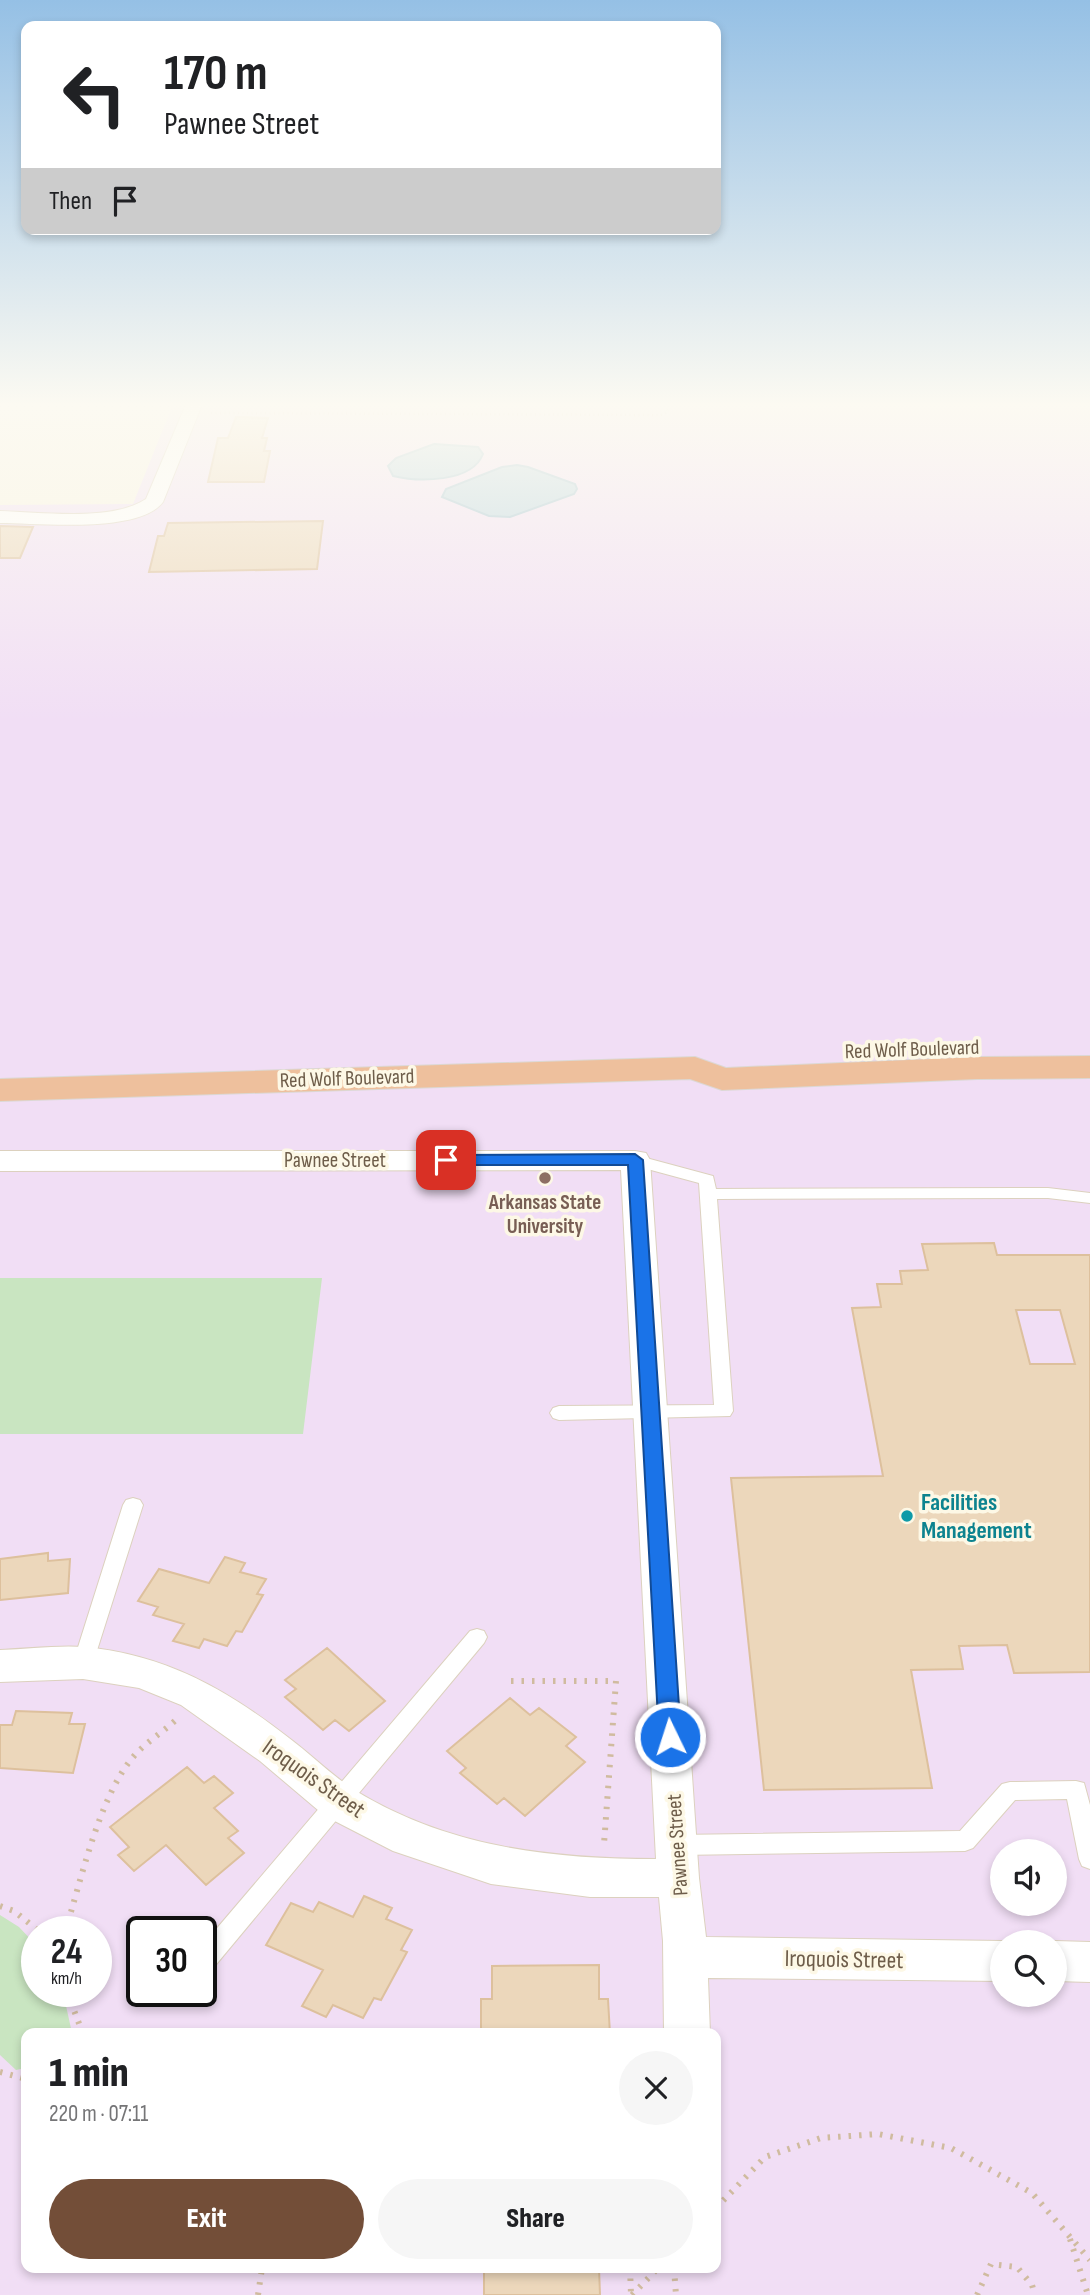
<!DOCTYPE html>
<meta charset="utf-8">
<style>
:root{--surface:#fff;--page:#f6f6f6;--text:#202124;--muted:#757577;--accent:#734e38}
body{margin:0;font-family:"Sofia Sans Condensed",sans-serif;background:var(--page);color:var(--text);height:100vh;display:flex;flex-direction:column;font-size:26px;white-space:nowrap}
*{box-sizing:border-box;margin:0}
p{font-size:23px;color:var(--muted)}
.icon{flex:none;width:38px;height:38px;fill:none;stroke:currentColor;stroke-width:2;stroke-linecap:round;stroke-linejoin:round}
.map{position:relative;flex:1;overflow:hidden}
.sheet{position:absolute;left:21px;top:2028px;width:700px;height:245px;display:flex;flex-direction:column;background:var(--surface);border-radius:14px;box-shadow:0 4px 10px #0003}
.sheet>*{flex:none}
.top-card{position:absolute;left:21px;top:21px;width:700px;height:214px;border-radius:14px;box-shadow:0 4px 10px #0003;background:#fff;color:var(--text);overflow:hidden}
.fabs{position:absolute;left:990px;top:1839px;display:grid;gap:14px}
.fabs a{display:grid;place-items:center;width:77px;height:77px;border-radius:50%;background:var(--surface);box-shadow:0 4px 10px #0003;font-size:35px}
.speed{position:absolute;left:21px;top:1916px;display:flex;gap:14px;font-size:35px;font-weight:700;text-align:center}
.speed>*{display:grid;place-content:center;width:91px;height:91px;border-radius:50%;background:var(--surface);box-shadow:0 4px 10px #0003;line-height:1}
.speed small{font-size:18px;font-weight:400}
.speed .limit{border:4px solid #111;border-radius:10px;background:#fff;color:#111}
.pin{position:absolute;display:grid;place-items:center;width:60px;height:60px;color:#fff;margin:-30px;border-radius:14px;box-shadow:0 4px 10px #0006}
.me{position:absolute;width:77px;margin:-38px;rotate:356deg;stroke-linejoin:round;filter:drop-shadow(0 0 5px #0008)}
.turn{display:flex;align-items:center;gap:24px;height:147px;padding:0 28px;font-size:32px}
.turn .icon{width:91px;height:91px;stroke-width:2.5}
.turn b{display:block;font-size:49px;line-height:60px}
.then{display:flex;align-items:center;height:66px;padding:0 28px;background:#0003;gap:14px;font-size:26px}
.round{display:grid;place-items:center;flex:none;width:74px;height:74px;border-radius:37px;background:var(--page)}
.summary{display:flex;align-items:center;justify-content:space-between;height:119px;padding:0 28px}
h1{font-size:42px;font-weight:800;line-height:52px}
.button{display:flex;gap:14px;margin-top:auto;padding:14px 28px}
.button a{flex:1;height:80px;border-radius:42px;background:var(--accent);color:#fff;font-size:28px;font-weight:800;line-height:80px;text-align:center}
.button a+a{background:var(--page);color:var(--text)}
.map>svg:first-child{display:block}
.education{fill:#f1def5;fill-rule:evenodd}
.green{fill:#c9e5c1}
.water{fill:#b8d3e0;stroke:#9fc1d1;stroke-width:2}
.building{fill:#ecd7bb;stroke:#ddc09d;stroke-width:2;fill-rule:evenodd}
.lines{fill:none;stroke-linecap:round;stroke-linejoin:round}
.lane-casing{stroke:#dcd1be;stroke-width:2}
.street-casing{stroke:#dcd1be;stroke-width:2}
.highway-casing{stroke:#dcd8d4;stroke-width:2}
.path-far1{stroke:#d0bb9f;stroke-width:2.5;stroke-dasharray:1 3.5;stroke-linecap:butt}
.path{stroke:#d0bb9f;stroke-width:6;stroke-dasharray:2.5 8;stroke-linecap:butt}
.lane{fill:#fff;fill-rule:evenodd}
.street{fill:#fff;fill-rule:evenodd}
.highway{fill:#eec09d;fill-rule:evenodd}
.route{fill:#1a73e8;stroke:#114b97;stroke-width:2}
.education-dot{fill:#8d6e63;stroke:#fdf8e6;stroke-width:2.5}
.culture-dot{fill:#0f9aa8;stroke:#fdf8e6;stroke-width:2.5}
.labels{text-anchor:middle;stroke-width:7;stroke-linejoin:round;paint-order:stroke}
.street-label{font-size:21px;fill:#6e5d4a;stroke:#fdf8e6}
.education-label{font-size:21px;font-weight:bold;fill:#785e54;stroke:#fdf8e6}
.near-culture-label{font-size:24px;font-weight:bold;fill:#0d838f;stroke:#fdf8e6;text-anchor:start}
.near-street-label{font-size:24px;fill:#6e5d4a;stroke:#fdf8e6}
</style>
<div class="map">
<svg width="1090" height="2295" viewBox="0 0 1090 2295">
<rect width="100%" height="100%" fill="#f9f4e1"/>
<path class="education" d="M174 402H1090V2295H0V505L133 504ZM1003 1852H1055V1904H1003ZM37 1932H96V1992H37ZM142 1932H201V1992H142ZM1003 1942H1055V1995H1003ZM26 2034H716V2268H26Z"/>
<path class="green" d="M0 1278H322L303 1434H0Z
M0 1915 19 1927 37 1946V1992H63L72 2033 26 2034V2068L16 2070 0 2055Z"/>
<path class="water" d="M434 444 478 447 483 454C472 483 418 482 393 476L388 466 396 458Z
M517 465 528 467 575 484 577 489 574 494 510 517 489 516 442 497 446 489 502 467Z"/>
<path class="building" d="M236 417 268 418 262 438H267L264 451H270L264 482H208L218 438H228Z
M323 521 317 569 149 572 158 536H164L168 523Z
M0 526 33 527 20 558H0Z
M994 1243 997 1255H1090V1672L1014 1673 1007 1645 959 1646 963 1669 911 1670 932 1788 764 1790 731 1478 883 1476 852 1308 881 1307 877 1284H902L900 1271 928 1270 922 1244ZM1016 1310H1060L1075 1364H1030Z
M48 1553V1561L70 1559 68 1593 0 1600V1559Z
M225 1557 245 1563 240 1572 266 1579 257 1594 263 1595 242 1632 236 1631 227 1646 204 1639 199 1648 173 1641 184 1624 153 1615 158 1607 138 1601 159 1569 209 1583Z
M327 1648 385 1701 349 1731 335 1720 323 1730 285 1697 296 1689 285 1680Z
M510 1698 530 1715 539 1708 576 1737 566 1746 585 1762 525 1816 504 1798 497 1804 460 1773 466 1768 447 1751Z
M16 1711 72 1713 69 1724H85L73 1773 0 1768V1725H12Z
M187 1767 204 1783 214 1776 233 1793 214 1808 238 1831 228 1838 244 1853 206 1885 166 1845 134 1871 118 1855 129 1847 110 1827Z
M364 1896 392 1908 386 1919 412 1930 401 1950 407 1952 381 2000 374 1998 363 2018 333 2005 326 2017 302 2006 323 1970 266 1945 291 1903 313 1912 319 1902 353 1917Z
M599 1965V1999H608L610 2034H481V1999H492V1966Z
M484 2268H599L600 2295H484Z"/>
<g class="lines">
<g class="lane-casing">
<path id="lane" d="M635 1155 713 1176 716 1189 1048 1188 1090 1193V1203L1048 1198 717 1199 733 1411 730 1416 559 1420 553 1418 550 1413 553 1408 559 1406 714 1405 699 1183 629 1164 627 1160Z
M133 1498 140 1500 143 1505 93 1663 90 1669 83 1671 76 1669 73 1663 123 1505 126 1500Z
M477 1629 484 1631 487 1637 484 1643 209 1973 201 1976V1947L470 1631Z
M1076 1781 1084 1783 1090 1805V1869L1082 1866 1079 1859 1067 1799 1015 1800 973 1848 965 1851 677 1855 669 1852 666 1845 669 1838 677 1835 960 1831 1002 1784 1010 1782Z"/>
</g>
<g class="street-casing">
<path id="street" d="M187 402H203L163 502C139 534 38 523 0 523V511C40 512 112 522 146 499Z
M0 1151H635L646 1153 650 1160 699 1878 706 1937 1003 1941 1008 1942H1003V1981L708 1978 710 2034H664L663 1941 659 1897H590L491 1884 393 1851 325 1816 260 1761 181 1705 139 1688 83 1679 0 1682V1650C28 1649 57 1645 85 1647 166 1655 226 1689 289 1738 312 1755 332 1776 356 1791 448 1847 550 1859 656 1859L621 1170 0 1171Z
M1055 1941 1090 1942V1982L1055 1981V1942H1050Z"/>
</g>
<g class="highway-casing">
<path id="highway" d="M1090 1056V1078L977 1079 722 1090 690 1079 0 1101V1079L695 1057 726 1068 977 1057Z"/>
</g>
<path class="path-far1" d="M211 413 661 415 668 412 665 402"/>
<path class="path" d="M511 1681H616L604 1844
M0 1906 14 1911 40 1932
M65 1932C81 1881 99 1796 134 1756 147 1741 165 1731 179 1717
M67 1992 83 2034
M0 2072 26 2079
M716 2208 765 2157 821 2138 878 2134 951 2148 1032 2193 1090 2260
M1070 2239 1088 2295
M630 2268 631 2295
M674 2268 676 2295
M258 2295 262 2268
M632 2295 658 2268
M977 2295 991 2264 1017 2267 1032 2285 1035 2295"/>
<use href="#lane" class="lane"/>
<use href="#street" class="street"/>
<use href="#highway" class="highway"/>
</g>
<linearGradient id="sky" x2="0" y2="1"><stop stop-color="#95c0e5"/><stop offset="0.56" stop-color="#fcfaf2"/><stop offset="1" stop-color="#fcfaf2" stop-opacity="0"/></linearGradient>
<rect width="1090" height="723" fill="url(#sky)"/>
<path class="route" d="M635 1154 643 1160 681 1737 677 1743 670 1746 662 1743 659 1737 628 1165H446L438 1160 446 1155Z"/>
<circle class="education-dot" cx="545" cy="1178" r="7"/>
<circle class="culture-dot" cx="907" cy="1516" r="7"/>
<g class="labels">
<g class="street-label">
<text transform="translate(912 1049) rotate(-2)" y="7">Red Wolf Boulevard</text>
<text transform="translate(347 1078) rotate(-2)" y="7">Red Wolf Boulevard</text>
<text x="335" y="1167">Pawnee Street</text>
<text transform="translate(677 1845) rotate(-94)" y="7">Pawnee Street</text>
</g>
<g class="education-label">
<text x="545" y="1209">Arkansas State<tspan x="545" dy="24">University</tspan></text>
</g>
<g class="near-culture-label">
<text x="921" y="1510">Facilities<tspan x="921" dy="28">Management</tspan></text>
</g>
<g class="near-street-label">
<text transform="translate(314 1778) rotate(35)" y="8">Iroquois Street</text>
<text transform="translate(844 1959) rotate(1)" y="8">Iroquois Street</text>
</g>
</g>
</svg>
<div class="fabs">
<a><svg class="icon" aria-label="sound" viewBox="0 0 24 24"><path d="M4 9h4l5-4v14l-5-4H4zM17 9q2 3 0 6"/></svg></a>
<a><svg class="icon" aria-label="search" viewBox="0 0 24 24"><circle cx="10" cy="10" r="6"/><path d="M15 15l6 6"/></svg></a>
</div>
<div class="speed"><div>24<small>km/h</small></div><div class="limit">30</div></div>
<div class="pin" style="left:446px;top:1160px;background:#d93025"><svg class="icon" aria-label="arrive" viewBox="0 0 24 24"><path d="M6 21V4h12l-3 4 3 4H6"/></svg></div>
<svg class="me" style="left:670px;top:1737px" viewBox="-20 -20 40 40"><circle r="17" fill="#1a73e8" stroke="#fff" stroke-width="3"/><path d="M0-11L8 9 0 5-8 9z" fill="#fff"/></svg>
<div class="top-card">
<div class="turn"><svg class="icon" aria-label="left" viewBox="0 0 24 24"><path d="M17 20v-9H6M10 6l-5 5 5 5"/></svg><div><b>170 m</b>Pawnee Street</div></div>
<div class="then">Then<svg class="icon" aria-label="arrive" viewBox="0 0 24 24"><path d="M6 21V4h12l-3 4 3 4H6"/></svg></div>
</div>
<section class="sheet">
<div class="summary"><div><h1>1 min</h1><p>220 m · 07:11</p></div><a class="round"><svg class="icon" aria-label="close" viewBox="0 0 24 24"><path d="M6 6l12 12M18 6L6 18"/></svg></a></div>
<div class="button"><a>Exit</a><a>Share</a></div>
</section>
</div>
